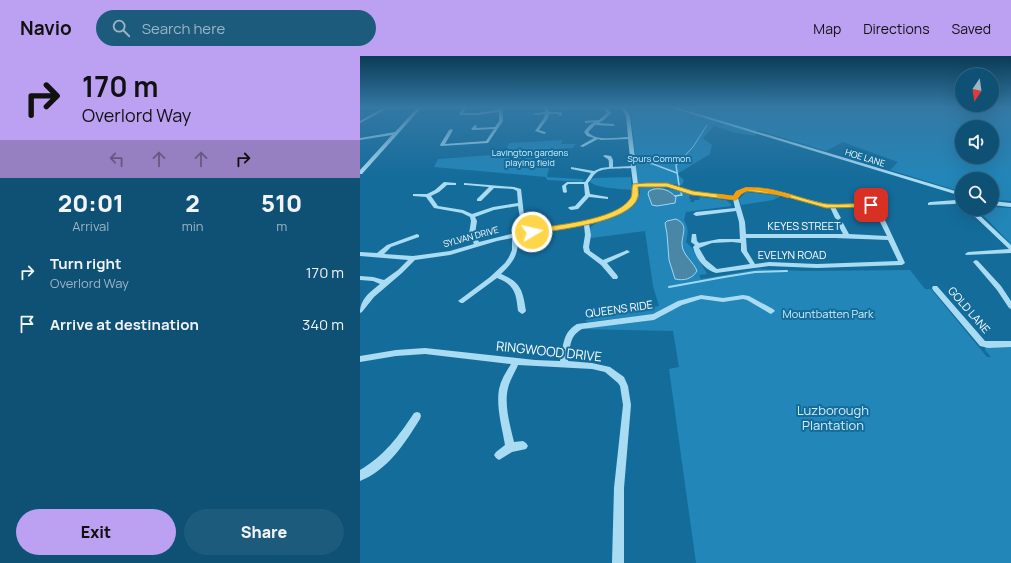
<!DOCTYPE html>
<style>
:root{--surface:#0f5174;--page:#1d5b7c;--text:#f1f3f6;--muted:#9bb5c5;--line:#2f6886;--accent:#bca0f2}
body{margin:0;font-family:Manrope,sans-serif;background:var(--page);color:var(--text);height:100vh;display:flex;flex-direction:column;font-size:15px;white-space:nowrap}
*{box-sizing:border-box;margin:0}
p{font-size:13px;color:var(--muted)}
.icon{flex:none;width:22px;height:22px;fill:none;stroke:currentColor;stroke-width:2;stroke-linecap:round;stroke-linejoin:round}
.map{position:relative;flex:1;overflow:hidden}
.panel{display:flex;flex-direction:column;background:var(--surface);width:360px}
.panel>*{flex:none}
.guide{background:#bca0f2;color:#111;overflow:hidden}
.needle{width:26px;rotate:193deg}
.controls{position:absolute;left:595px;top:12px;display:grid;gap:8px}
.controls a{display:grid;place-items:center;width:44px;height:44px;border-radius:50%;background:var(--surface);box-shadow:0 4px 16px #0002,0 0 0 1px var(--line);font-size:20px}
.pin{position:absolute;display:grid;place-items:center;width:34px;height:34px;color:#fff;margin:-17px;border-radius:8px;box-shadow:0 2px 6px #0006}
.me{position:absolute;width:44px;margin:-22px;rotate:81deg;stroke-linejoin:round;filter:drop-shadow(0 0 3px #0008)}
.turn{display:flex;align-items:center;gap:14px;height:84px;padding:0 16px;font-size:18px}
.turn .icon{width:52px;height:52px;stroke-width:2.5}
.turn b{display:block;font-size:28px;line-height:34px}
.lanes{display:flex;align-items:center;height:38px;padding:0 16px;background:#0003;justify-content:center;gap:20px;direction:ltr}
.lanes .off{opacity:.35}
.eta{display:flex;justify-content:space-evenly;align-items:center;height:68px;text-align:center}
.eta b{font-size:24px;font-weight:800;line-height:28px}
.primary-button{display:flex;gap:8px;margin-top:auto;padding:8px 16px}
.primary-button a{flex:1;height:46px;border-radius:24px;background:var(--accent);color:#111;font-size:16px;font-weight:800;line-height:46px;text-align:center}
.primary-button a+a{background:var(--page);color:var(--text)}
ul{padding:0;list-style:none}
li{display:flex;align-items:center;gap:12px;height:52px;padding:0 16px}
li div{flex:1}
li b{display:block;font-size:15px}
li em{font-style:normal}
header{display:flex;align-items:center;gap:24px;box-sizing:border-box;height:56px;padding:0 20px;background:var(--accent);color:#111}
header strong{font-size:19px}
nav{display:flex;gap:22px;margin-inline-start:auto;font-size:14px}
.search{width:280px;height:36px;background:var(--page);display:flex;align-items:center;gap:10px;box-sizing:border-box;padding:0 14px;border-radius:22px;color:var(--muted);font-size:15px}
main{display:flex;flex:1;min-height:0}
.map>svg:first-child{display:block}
.green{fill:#2386b8;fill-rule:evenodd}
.water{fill:#4a86a6;stroke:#9cd9f6}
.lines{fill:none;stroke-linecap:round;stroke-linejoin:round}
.stream-far2{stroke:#9cd9f6;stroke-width:1}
.stream-far1{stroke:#9cd9f6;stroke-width:1.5}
.stream{stroke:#9cd9f6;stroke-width:2}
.minor{fill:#a9dbf3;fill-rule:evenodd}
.route{fill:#ffd54a;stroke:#a68a30}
.slow{fill:#f59e0b}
.labels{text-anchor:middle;stroke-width:4;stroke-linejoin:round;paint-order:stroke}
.far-park-label{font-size:9px;fill:#d1effd;stroke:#146c9b}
.far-street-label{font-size:9px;fill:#fff;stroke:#146c9b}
.street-label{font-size:11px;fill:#fff;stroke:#146c9b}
.park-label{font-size:11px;fill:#d1effd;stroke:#146c9b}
.near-street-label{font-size:13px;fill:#fff;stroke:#146c9b}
.near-park-label{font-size:13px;fill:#d1effd;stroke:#146c9b}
</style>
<header>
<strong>Navio</strong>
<div class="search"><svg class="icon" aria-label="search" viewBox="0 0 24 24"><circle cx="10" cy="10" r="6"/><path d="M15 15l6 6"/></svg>Search here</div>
<nav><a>Map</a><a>Directions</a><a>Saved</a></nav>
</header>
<main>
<section class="panel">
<div class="guide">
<div class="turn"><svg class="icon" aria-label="right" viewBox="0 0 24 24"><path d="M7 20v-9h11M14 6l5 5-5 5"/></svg><div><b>170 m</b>Overlord Way</div></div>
<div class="lanes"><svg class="icon off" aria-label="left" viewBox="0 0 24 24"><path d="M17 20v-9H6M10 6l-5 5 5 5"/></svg><svg class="icon off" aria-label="ahead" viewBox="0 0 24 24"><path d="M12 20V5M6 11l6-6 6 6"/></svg><svg class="icon off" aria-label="ahead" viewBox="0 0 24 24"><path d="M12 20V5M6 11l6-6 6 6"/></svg><svg class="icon" aria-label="right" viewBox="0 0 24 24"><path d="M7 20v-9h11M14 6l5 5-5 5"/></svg></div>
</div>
<div class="eta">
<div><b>20:01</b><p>Arrival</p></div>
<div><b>2</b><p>min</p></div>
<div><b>510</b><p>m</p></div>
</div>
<ul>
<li><svg class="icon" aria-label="right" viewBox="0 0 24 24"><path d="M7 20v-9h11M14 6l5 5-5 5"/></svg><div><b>Turn right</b><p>Overlord Way</p></div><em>170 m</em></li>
<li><svg class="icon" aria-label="arrive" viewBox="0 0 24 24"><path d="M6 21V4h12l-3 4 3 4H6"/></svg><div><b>Arrive at destination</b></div><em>340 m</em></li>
</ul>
<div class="primary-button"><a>Exit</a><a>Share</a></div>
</section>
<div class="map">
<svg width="651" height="507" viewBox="0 0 651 507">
<rect width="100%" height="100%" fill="#146c9b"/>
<path class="green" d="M268 51H651V145L632 144V123H602V136L530 114 538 106 483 86 466 95 397 74 395 80 376 77 354 70 343 82 352 89 350 98 317 118 324 124 322 129 303 127 278 128 271 59ZM602 71H632V101H602Z
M203 84 201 88H216L213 92 198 93 189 112 187 121 222 123 224 124 222 126 187 124 186 121 74 111 78 103 144 98 149 87Z
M271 121 272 134C262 133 236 132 230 126L231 123 235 122Z
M288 131C303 132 316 133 330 139L329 143H331L330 146H334L335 144H339L340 141 366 144 371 148V150L364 151 326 156 324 164C329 172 328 177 326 186L332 192 347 218 339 219 341 223 399 213 443 215 550 214 565 233H571L627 301H631L625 294V291L651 290V507H336L309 313 319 311 313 275 222 273C249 266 276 270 303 260L301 255 289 259 228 266 225 264 299 250 293 230 285 175 231 182 230 173C233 165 255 161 263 156 271 152 276 145 280 137L279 132Z
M386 136 421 140 413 144 381 149 379 143Z
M632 151 651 152V188L617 153H632Z"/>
<path class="water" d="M294 133C303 132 309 134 316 141L315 147 297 150 292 149 288 138 289 135Z
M316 163C329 169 322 177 322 188 322 199 334 206 337 215 332 223 324 225 315 223L309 204 307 178 305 167 307 165Z"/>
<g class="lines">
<path class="stream-far2" d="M320 105 333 91 347 69"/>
<path class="stream-far1" d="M279 105 293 108 317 117
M319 129 316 109 321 104
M315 140 322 139 321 137"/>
<path class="stream" d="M364 221 395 216 427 215
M309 231 364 221"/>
<path class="minor" d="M31 51H44L25 54 0 67V65L23 52Z
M58 51H62L2 118H0V114L32 79 0 84V82L35 76Z
M103 51H107L103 57H117L138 54V51H142L143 65 128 87 81 90 80 89 89 74 91 73 93 74 85 88 126 85 134 73 113 74 111 73 115 69 117 70 116 72 135 71 139 65V56L117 59H99Z
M184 51H188L189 56H200L202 57V59L200 60 198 58H189L188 62 179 74 185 76 186 77 184 78 175 75 184 62 185 58 175 59 173 58 185 56Z
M201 51H205V52L203 53Z
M232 51H246L251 57 245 63 239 67 253 68 255 69 253 70 235 69 228 76C236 86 257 81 268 81L266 60 261 51H265L270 60 278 128H307L333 136 374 140 377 135 386 132 421 137 467 148H513L524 162 545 207 542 209 457 212 409 210 356 217C344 213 336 203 333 191L335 189 331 186 332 178H336L337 185 339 187 359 183H380L379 166 376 155 336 160 333 158 336 156 375 152 373 143 332 138 307 130 278 131C281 154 246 165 229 168L231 179 229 191 230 195 243 204 265 195 267 194 270 196 247 207 257 219 258 221 257 223H253L241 209 224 196 223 191 225 179 224 169 158 181C159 198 153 207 141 218 161 226 163 235 166 255L164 257 162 258 158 255C156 237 155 229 137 222L103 247H101L98 245 130 221 145 207 149 201 152 194V182L137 185 90 199 55 204 42 217 14 241 2 256 0 257C0 243 10 236 20 228L13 225 0 224V220L13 221 24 224 38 214 48 204 0 200V196L17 197 27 189 57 178 59 179V181L31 191 24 198 53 200 90 195 114 188 109 178 111 165 110 161 102 157 74 152 66 141 53 140V138H67L75 134 84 126 96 127V129H87L79 136 71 140 78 150 103 154 112 158 133 151 158 147 157 135 153 133 134 132 121 145H117V143L129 131 106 129H104V127L154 131 161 133 164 159 174 157 177 159 176 160 160 162 158 150 134 154 115 161 117 165 115 178 119 186 155 177 239 163 257 155 269 146 274 135 271 112C262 113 243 111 236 117 233 119 231 124 228 127L230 138 248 141V143L229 141 218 153 211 154 208 152 209 151 215 150 225 139 224 128H208L206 130 207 136 205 137 203 136 202 130 207 126H225L231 117 211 113V111L234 115 241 112 249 111C249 102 249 104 243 100L245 99 251 100 253 104V111L271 110 268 83 241 84 238 83 223 91 220 90 234 82 227 80 224 76 229 70 234 66 226 67H225V65L239 64 247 57 244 53ZM387 135 421 139 470 151 475 162 478 164 481 162 475 151H510L518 162 527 180 489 178 483 167 480 165 477 167 483 178H386L385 166 378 142 381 137ZM386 182H475L528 184 538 205 457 208 409 206 395 208 387 195ZM372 186 381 187V195L390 208 357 213 346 204 339 192 352 187Z
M309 51H315L602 137V142L600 146 594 148 568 149V147L570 146 596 144 598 139Z
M632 145 651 147V151L632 149Z
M607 153H613L651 189V197L606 199 605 198 608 196 649 193Z
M616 204 618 205 641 230 651 245V253L649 252 637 234 614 207 613 206 614 205Z
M573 230H577L625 285H651V291L628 292 620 290 573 234 572 232Z
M341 239 363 242 383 239 389 240 413 253 415 255 411 258 409 257 387 244 383 243 363 246 341 243 322 249 294 264 222 273C208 281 211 292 208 305L232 307 250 311 264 321 268 330 271 349 264 432V507H252L254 432 263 349 260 330 258 327 245 316 232 313 158 309C155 316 150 324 148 332 144 349 150 369 154 386L163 385 166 387 168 390 166 393 152 396 139 404 136 402 134 399 136 396 145 389C142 371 136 351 139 333 141 324 146 316 151 308L65 298 36 300 0 306V300L36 294 65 292 175 304 200 305C204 289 202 277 217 268L293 258 318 245Z
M57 356 60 357 61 360 60 363C45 387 28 414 0 425V414C25 399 38 381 54 357Z"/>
</g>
<linearGradient id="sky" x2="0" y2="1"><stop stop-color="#0b3b55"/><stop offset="0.42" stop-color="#3478a4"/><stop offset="1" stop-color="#3478a4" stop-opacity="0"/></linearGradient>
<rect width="651" height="122" fill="url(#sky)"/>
<path class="route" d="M287 127H307L333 135 373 140C389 118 445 146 467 148 481 149 497 147 511 147L514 149 511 151 466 152 420 139 387 135 381 138 377 143 375 144 332 139 307 131H278C278 134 279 138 278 141 271 167 195 174 172 178L169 176 172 173C196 169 256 164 270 143 273 139 271 133 273 128Z"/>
<path class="slow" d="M386 131 413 134 432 140 428 142C417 139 398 133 387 135 382 136 380 140 377 143L375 144 360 142 356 140 360 138 373 140 376 135Z"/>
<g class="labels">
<g class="far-park-label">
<text x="170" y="100">Lavington gardens<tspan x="170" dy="10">playing field</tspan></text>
<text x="299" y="106">Spurs Common</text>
</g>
<g class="far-street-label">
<text transform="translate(505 102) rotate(17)" y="3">HOE LANE</text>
<text transform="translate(111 181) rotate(-15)" y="3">SYLVAN DRIVE</text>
</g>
<g class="street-label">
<text x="444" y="174">KEYES STREET</text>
<text x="432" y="203">EVELYN ROAD</text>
<text transform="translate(259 253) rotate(-8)" y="4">QUEENS RIDE</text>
<text transform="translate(609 254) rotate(49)" y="4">GOLD LANE</text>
</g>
<g class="park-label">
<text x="468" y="262">Mountbatten Park</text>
</g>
<g class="near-street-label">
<text transform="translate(189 295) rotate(6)" y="5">RINGWOOD DRIVE</text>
</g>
<g class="near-park-label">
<text x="473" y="359">Luzborough<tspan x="473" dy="15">Plantation</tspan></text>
</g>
</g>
</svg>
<div class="controls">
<a><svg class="needle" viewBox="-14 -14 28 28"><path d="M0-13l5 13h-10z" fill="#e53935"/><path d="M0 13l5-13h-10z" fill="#9bb5c5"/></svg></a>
<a><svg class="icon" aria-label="sound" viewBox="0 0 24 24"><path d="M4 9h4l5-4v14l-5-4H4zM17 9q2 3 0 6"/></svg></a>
<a><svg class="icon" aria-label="search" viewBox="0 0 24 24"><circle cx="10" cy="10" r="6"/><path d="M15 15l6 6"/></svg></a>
</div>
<div class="pin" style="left:511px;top:149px;background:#d93025"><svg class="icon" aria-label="arrive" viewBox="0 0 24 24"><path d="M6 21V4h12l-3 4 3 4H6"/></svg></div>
<svg class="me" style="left:172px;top:176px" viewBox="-20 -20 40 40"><circle r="17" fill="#ffd54a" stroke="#fff" stroke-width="3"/><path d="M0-11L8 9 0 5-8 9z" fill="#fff"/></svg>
</div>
</main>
